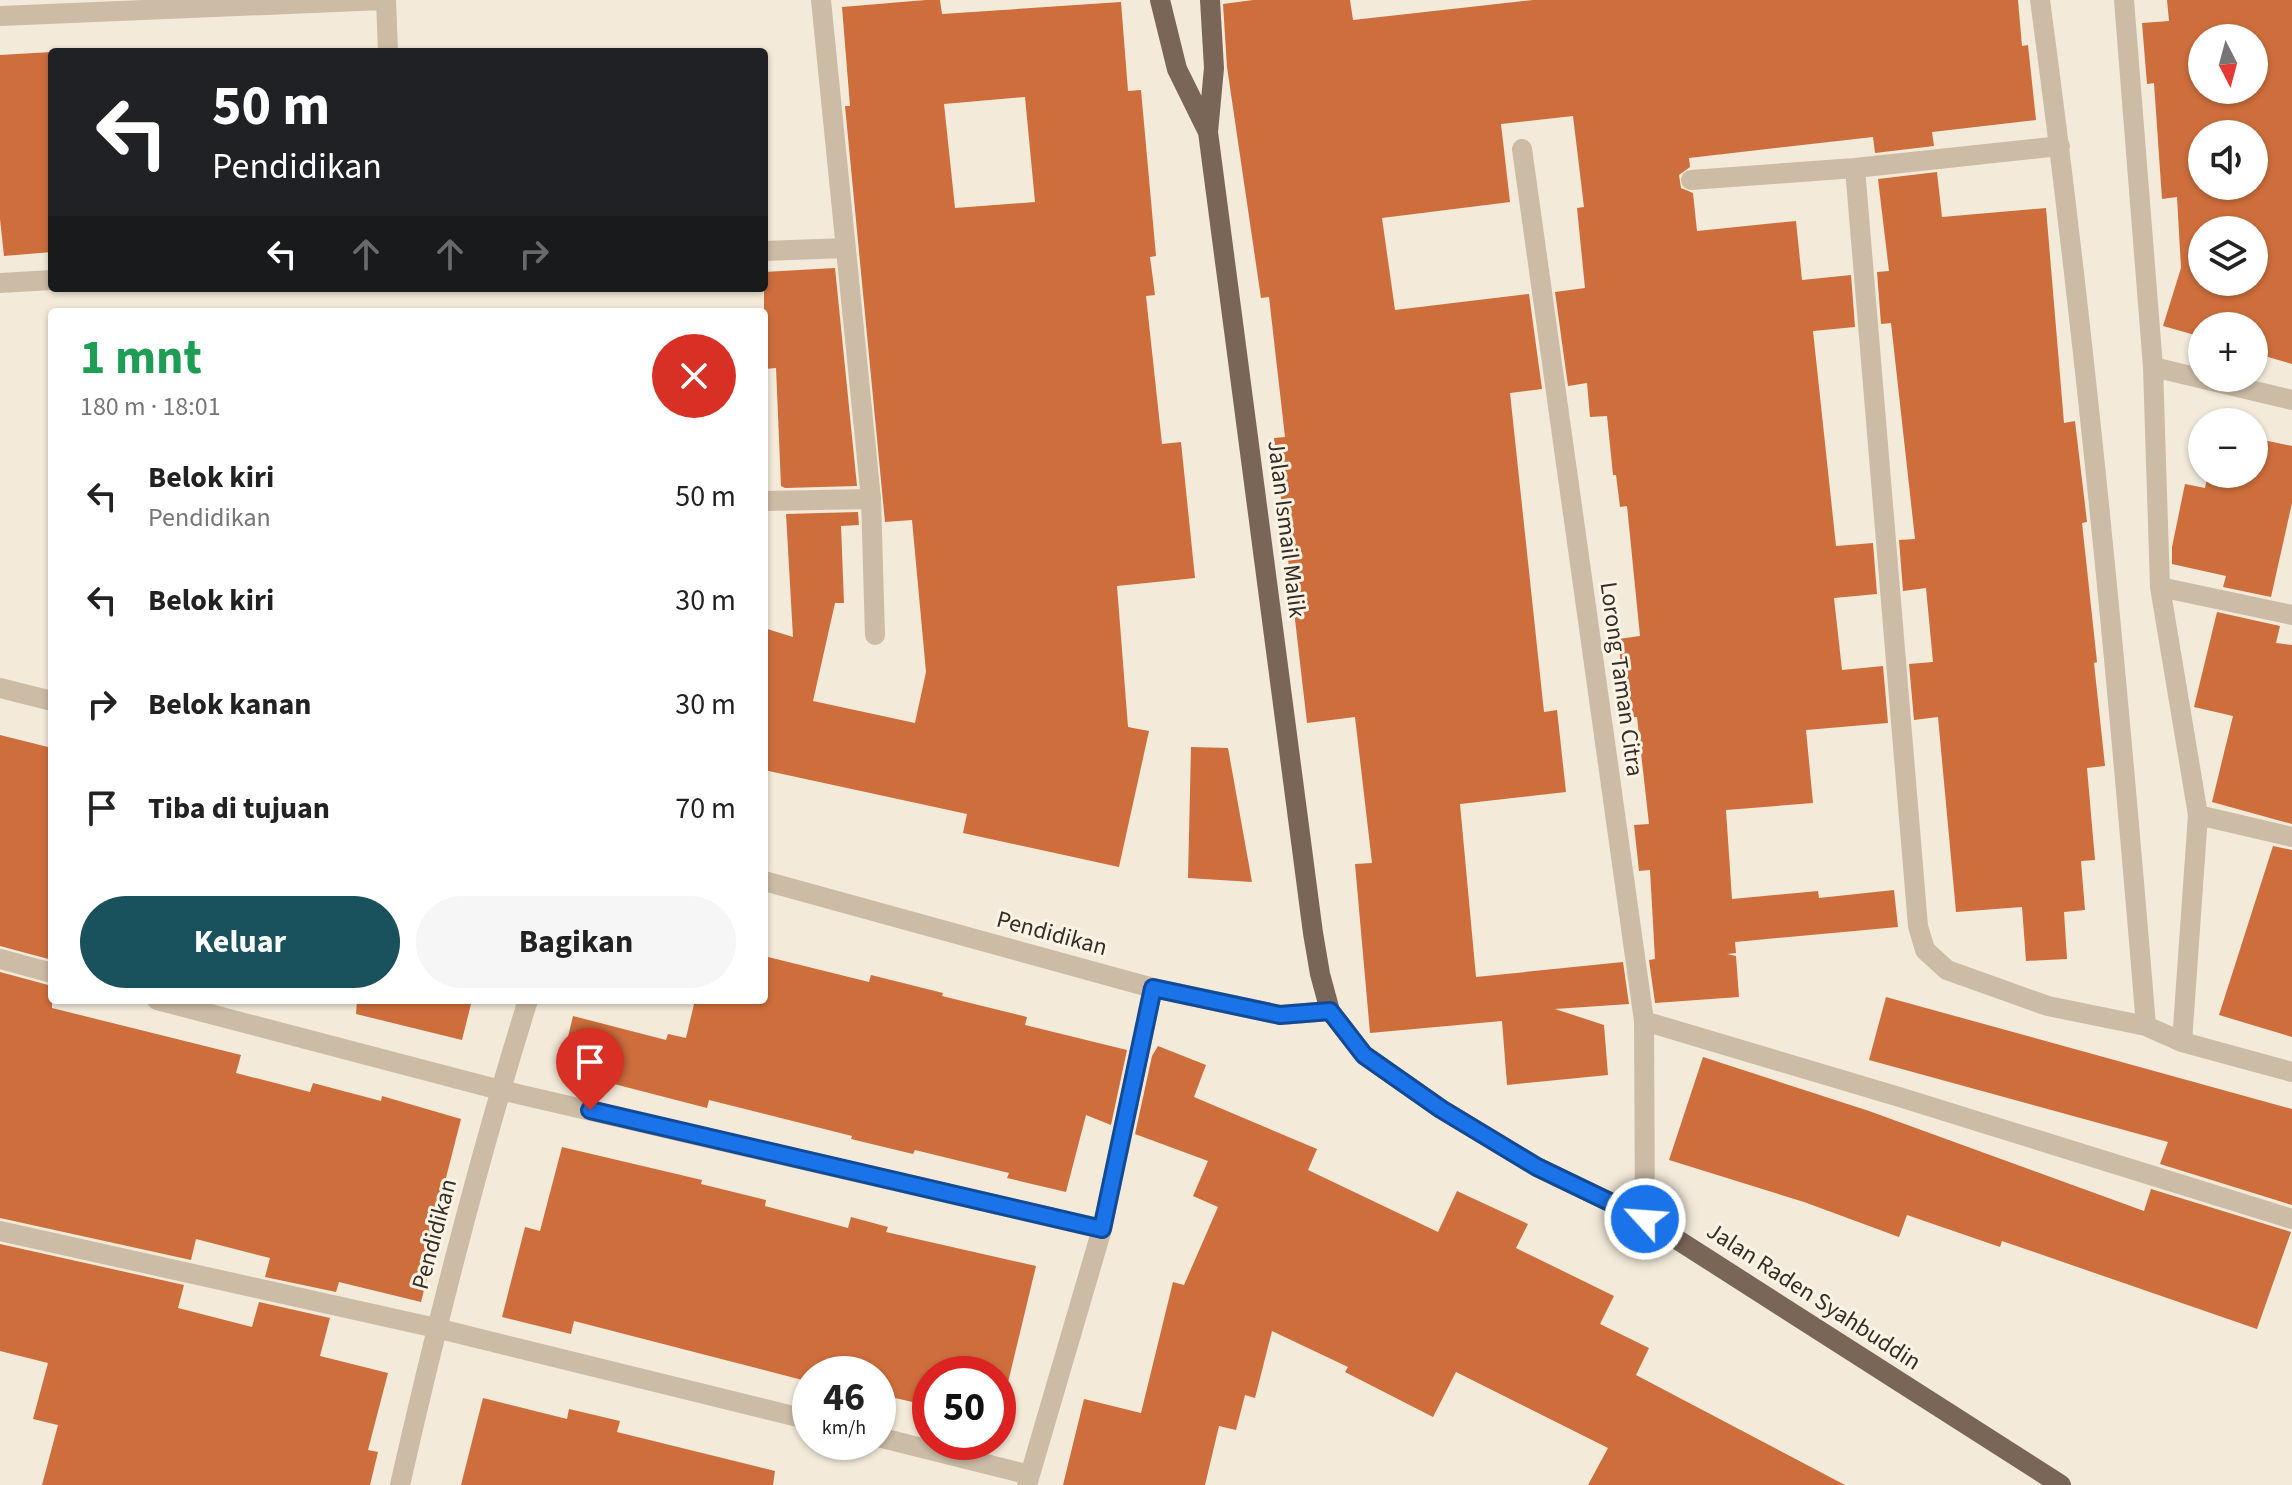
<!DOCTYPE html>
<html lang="id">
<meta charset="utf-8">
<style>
:root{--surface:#fff;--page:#f6f6f6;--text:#222;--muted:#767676;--accent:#19515c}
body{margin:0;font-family:"Source Sans 3",sans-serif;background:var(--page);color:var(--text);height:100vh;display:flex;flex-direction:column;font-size:30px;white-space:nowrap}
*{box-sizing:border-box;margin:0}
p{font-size:26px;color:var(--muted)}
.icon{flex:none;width:44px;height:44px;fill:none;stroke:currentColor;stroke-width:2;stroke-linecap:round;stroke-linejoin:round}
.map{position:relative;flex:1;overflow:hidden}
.side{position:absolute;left:48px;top:308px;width:720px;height:696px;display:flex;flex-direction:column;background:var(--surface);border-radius:8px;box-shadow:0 2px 6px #0004}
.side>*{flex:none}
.hud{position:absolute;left:48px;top:48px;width:720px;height:244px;border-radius:8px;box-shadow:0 2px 6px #0004;background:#202124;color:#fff;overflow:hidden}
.needle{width:52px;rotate:174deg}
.controls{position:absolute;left:2188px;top:24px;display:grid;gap:16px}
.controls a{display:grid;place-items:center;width:80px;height:80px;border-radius:50%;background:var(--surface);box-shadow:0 2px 6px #0004;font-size:40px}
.speed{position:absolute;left:792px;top:1356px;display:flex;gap:16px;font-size:40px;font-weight:700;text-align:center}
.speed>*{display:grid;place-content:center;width:104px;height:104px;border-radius:50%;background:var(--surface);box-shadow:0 2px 6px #0004;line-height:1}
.speed small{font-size:20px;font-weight:400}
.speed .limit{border:12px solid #d22;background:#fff;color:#111}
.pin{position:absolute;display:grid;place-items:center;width:68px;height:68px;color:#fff;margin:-82px -34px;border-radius:50% 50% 50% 0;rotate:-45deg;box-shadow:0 0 8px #0007}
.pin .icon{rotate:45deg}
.me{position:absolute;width:88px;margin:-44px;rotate:296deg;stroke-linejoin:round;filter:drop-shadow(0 0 6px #0008)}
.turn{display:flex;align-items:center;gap:28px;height:168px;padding:0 32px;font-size:36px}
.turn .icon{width:104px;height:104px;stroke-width:2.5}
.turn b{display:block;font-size:56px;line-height:68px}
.lanes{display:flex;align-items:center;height:76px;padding:0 32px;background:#0003;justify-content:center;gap:40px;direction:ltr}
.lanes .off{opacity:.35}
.round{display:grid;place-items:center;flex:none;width:84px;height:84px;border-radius:42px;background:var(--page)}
.headline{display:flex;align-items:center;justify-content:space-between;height:136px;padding:0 32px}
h1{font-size:48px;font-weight:700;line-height:60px;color:#1e9e55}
.action{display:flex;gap:16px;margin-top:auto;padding:16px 32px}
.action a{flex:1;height:92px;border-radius:48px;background:var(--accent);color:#fff;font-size:32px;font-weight:700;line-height:92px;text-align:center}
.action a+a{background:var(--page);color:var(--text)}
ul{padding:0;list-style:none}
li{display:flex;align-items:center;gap:24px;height:104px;padding:0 32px}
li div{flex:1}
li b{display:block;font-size:30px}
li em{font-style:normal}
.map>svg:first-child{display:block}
.building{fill:#ce6e3c;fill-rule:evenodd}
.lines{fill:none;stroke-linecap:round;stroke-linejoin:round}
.minor{stroke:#ccbba5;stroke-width:20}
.major{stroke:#7a6656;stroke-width:20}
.route-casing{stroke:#114b97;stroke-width:20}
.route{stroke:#1a73e8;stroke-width:14}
.labels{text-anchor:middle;stroke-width:6;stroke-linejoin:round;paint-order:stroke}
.street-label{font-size:24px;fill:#372d27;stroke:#fbf3e6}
</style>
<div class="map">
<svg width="2292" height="1485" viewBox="0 0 2292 1485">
<rect width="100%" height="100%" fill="#f3eada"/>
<path class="building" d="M926 0H940L942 14 1121 2 1128 91 1141 90 1156 256 1150 257 1155 295 1146 296 1162 444 1181 442 1195 578 1117 586 1128 727 1149 731 1119 867 963 833 967 814 764 770V628L793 637 786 514 858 512 859 525 841 526 844 603H835L813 701 915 723 926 672 912 520 885 522 845 106H850L842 7ZM1025 97 1035 202 955 208 944 104Z
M1253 0H1350L1353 20 1533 0H2018L2022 46 2028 45 2036 120 1932 132 1934 146 1875 153 1873 137 1689 158 1690 167 1679 175 1681 188 1693 193 1697 231 1796 221 1802 280 1851 275 1855 327 1813 331 1836 546 1873 543 1877 594 1834 598 1842 670 1883 666 1888 723 1806 730 1813 803 1726 810 1732 899 1818 891 1819 898 1894 890 1898 927 1735 942 1736 953 1727 954 1736 956 1739 997 1655 1003 1649 960 1655 959 1650 870 1639 871 1634 825 1649 824 1637 717 1627 718 1618 639 1640 636 1627 506 1620 507 1616 475H1613L1607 416 1590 417 1587 383 1568 386 1555 292 1585 288 1577 208 1584 207 1573 116 1501 124 1510 202 1382 218 1395 310 1529 294 1542 389 1510 393 1544 712 1557 710 1566 792 1460 804 1476 977 1623 962 1629 1004 1555 1009 1604 1025 1608 1075 1507 1085 1502 1021 1370 1033 1355 864 1372 863 1355 717 1307 723 1274 438 1285 437 1269 297 1261 298 1227 67 1223 4Z
M2167 0H2292V364L2254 353V326H2202V337L2163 326 2181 268 2177 197 2162 199 2154 83 2147 84 2142 23 2169 21ZM2202 38H2254V90H2202ZM2202 134H2254V186H2202ZM2202 230H2254V282H2202Z
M52 52V252L4 256 0 219V55Z
M1937 172 1942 217 2046 208 2064 423 2075 421 2087 522 2082 523 2097 662 2094 663 2105 766 2087 768 2095 860 2081 861 2085 910 2064 912 2067 959 2026 961 2022 907 1956 912 1938 717 1914 720 1909 664 1933 662 1926 588 1903 591 1899 540 1915 539 1891 323 1881 324 1877 272 1889 271 1878 179Z
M835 268 857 486 785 488 781 486 776 368 764 369V272Z
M2254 438 2292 446V503L2271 597 2223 587 2226 576 2172 564V547L2185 484 2205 488 2208 474H2254Z
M2217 612 2280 626 2276 643 2292 645V824L2212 802 2233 716 2194 707Z
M0 735 52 748V960L0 946Z
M1191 747 1228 748 1252 882 1188 878Z
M2273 846 2292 850V1037L2219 1015Z
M764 956 869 982 871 975 943 993 942 996 1027 1017 1025 1025 1127 1050 1111 1125 1086 1115 1066 1192 1007 1178 1009 1173 915 1150 913 1154 851 1139 852 1136 709 1100 707 1108 560 1070 573 1016 666 1040 668 1034 686 1038 695 1000H764Z
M0 972 52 986V1008L241 1055 236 1073 310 1092 313 1083 381 1101 382 1096 461 1119 438 1209 444 1210 421 1302 339 1282 336 1292 265 1277 270 1258 196 1239 191 1260 0 1218Z
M1886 997 2292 1109V1205L2160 1164 2168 1142 1869 1060Z
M357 1000H472L462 1040 356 1014Z
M1158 1046 1206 1065 1194 1097 1317 1149 1308 1170 1438 1232 1457 1191 1528 1224 1516 1248 1614 1296 1600 1324 1649 1348 1636 1375 1845 1485H1588L1608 1448 1456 1372 1433 1417 1345 1372 1348 1367 1272 1331 1255 1398 1245 1395 1236 1430 1219 1426 1205 1485H1063L1084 1399 1141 1413 1173 1282 1184 1285 1218 1207 1193 1196 1208 1161 1135 1134 1152 1056Z
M1703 1057 1869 1111 2144 1211 2151 1189 2291 1232 2257 1329 2002 1241 2000 1247 1907 1215 1899 1237 1804 1202 1669 1160Z
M562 1147 702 1180 701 1184 766 1200 765 1206 848 1228 851 1217 888 1227 886 1232 1036 1266 998 1424V1374H930V1410L920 1408 921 1404 878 1394V1374H810V1382L574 1321 571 1334 502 1317 525 1227 540 1231Z
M0 1244 184 1285 178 1308 252 1327 259 1302 330 1318 320 1356 388 1373 368 1450 378 1452 370 1485H42L58 1425 33 1419 48 1363 0 1351Z
M483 1398 567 1419 569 1409 620 1421 617 1432 775 1471 773 1485H461Z"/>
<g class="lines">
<path class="minor" d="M386 0 388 52
M821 0 871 499 875 635
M2040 0C2086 341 2118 683 2146 1026
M2124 0 2153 367 2160 587 2198 815 2182 1042
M0 16 383 0
M1522 149 1644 1021 1645 1219
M1855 168 1918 926 1925 950 1947 970 2048 1006 2146 1026 2182 1042 2292 1072
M1691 180 1855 168 2060 146
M764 251 846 248
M0 283 52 280
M2153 367 2292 400
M764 501 871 499
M2160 587 2292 615
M0 688 52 701
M2198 815 2292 837
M764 881 1153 988 1280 1015 1330 1011
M0 959 52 973
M157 1000 500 1090 1102 1229
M1644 1021 1896 1096 2292 1219
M0 1231 436 1328 810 1420
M878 1437 1030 1475
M400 1485C437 1322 478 1160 528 1000
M1027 1485 1102 1229 1153 988"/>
<path class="major" d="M1160 0 1177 69 1208 132
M1210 0 1214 68 1208 132 1313 933 1320 974 1330 1011 1364 1055 1441 1109 1537 1167 1645 1219 2061 1485"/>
</g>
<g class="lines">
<g class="route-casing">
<path id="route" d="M590 1110 1102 1229 1153 988 1280 1015 1330 1011 1364 1055 1441 1109 1537 1167 1645 1219"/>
</g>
<use href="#route" class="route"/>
</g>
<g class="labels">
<g class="street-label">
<text transform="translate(1287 529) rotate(83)" y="8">Jalan Ismail Malik</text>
<text transform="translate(1622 679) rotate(82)" y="8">Lorong Taman Citra</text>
<text transform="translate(1052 933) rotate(15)" y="8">Pendidikan</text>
<text transform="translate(434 1234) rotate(-75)" y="8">Pendidikan</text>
<text transform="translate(1814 1296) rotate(33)" y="8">Jalan Raden Syahbuddin</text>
</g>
</g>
</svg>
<div class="controls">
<a><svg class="needle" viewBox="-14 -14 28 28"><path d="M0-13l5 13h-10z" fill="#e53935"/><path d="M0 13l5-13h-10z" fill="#767676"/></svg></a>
<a><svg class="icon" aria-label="sound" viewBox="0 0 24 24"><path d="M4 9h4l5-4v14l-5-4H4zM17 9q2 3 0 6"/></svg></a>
<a><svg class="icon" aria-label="layers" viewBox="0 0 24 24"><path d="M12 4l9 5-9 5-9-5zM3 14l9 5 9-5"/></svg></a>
<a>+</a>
<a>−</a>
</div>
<div class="speed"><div>46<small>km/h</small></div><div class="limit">50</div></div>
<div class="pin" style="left:590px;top:1110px;background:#d93025"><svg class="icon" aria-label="arrive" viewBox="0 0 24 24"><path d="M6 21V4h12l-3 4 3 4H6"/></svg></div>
<svg class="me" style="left:1645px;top:1219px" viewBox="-20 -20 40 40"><circle r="17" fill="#1a73e8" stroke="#fff" stroke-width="3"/><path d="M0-11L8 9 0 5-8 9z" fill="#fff"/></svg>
<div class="hud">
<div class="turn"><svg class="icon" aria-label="left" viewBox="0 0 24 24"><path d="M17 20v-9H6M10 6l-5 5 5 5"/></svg><div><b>50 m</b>Pendidikan</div></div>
<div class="lanes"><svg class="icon" aria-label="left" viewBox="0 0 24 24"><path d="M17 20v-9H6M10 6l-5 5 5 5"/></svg><svg class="icon off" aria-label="ahead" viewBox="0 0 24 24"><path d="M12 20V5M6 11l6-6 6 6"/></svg><svg class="icon off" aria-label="ahead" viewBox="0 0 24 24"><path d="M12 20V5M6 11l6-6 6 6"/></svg><svg class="icon off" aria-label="right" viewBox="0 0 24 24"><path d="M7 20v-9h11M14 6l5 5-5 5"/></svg></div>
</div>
<section class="side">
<div class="headline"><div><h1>1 mnt</h1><p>180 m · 18:01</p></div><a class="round" style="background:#d93025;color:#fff"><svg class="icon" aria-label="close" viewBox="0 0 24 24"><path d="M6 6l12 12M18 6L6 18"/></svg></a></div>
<ul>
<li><svg class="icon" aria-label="left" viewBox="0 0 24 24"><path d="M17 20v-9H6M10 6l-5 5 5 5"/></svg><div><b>Belok kiri</b><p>Pendidikan</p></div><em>50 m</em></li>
<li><svg class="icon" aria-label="left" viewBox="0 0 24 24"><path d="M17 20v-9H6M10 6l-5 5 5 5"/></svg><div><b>Belok kiri</b></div><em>30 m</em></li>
<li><svg class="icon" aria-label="right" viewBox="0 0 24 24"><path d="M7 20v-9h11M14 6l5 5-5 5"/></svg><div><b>Belok kanan</b></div><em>30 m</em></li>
<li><svg class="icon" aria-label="arrive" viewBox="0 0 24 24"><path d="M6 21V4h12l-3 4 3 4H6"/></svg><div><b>Tiba di tujuan</b></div><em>70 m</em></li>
</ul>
<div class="action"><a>Keluar</a><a>Bagikan</a></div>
</section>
</div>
